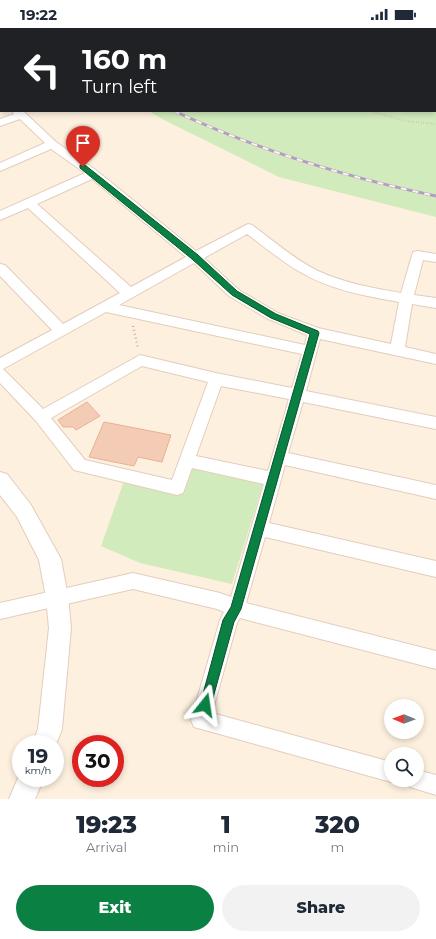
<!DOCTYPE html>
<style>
:root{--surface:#fff;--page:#f2f2f3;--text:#1f2937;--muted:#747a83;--accent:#0b8043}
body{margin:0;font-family:Montserrat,sans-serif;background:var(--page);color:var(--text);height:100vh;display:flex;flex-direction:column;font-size:15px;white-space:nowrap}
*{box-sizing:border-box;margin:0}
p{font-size:13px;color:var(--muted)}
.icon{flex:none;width:22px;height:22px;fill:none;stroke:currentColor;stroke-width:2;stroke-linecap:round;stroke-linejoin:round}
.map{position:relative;height:771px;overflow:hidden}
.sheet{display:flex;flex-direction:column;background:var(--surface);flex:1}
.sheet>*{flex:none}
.hud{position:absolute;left:0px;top:0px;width:436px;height:84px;box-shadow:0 2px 6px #0003;background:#202124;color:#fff;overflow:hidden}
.needle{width:26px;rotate:271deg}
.fabs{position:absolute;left:384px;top:671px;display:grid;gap:8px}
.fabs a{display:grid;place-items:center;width:40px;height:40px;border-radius:50%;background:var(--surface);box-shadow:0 2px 6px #0003;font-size:20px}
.speed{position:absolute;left:12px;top:707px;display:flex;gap:8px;font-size:20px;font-weight:700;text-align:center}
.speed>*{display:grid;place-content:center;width:52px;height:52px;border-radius:50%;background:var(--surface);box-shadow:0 2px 6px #0003;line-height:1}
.speed small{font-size:10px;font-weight:400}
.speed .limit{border:6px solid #d22;background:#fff;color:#111}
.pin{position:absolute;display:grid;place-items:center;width:34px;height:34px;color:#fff;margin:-41px -17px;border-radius:50% 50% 50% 0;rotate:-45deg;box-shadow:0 0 4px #0007}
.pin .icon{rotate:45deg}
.me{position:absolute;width:44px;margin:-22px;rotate:15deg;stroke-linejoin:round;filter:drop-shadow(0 0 3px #0008)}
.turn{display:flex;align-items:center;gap:14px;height:84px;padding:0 16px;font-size:18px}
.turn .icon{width:52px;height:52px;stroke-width:2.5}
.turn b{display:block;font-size:28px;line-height:34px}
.eta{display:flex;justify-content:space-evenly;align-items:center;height:68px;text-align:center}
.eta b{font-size:24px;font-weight:800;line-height:28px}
.cta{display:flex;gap:8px;margin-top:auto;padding:8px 16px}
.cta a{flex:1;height:46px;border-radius:24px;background:var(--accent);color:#fff;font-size:16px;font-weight:800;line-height:46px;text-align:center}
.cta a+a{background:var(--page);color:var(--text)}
.status{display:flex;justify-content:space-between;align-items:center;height:28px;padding:0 20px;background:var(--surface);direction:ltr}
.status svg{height:11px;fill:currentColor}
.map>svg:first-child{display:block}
.green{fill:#d1ebbc}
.building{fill:#f4cbb4;stroke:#e8b194}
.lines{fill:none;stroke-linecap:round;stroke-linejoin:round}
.minor-casing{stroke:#e3cdbd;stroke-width:2}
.tertiary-casing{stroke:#e3cdbd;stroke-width:2}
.path-far1{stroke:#d8af98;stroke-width:2;stroke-dasharray:0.5 2;stroke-linecap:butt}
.path{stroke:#d8af98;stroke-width:2.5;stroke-dasharray:1 3;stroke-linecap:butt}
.minor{fill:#fff;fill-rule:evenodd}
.tertiary{fill:#fff;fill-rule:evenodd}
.rail-casing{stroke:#b29dc6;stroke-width:3}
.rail{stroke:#fff4e5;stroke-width:2;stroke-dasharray:6;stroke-linecap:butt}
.route{fill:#0b8043;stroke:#07532c}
</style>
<div class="status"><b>19:22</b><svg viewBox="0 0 49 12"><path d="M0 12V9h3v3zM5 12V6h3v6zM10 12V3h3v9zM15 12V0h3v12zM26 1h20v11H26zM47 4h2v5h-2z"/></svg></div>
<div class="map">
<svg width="436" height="771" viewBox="0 0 436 771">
<rect width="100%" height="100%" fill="#fdf0de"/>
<path class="green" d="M44 0H436V189L279 149 162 91 149 83H435V1H42Z
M192 439 263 456 232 556 140 535 101 518 124 453 181 466Z"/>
<path class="building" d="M87 374 100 388 76 402 73 399H63L58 392Z
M104 394 171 407 162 434 138 429 134 438 89 429Z"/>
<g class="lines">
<g class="minor-casing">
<path id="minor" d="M105 0H115L116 1H106Z
M160 0H170L159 1Z
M0 63H1V70H0Z
M12 83H23L56 114 97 143 196 223 248 196 252 197C274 213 294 231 318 243 344 255 373 260 401 265L413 224 418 223 436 226V234L423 232 414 267 436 270V280L412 276 405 319 436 326V336L320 311 306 363 436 389V401L303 374 288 425 436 457V471L285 437 269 495 436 533V549L265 509 246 575 436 623V641L240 590 237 595 212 685 391 734V752H396L391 754 194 699 191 692 220 592 224 584 217 581 133 561 0 591V575L133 545 220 565 231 569 264 456 192 440 183 465 177 467 74 442 36 393 0 355V330L52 302 0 248V236L5 237 63 296 120 265 28 180 0 192V183L85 145 51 121 0 143V135L45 115 20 91 0 98V91L14 86ZM92 151 186 229 131 259 37 176ZM247 206C265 219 282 234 302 245 331 262 366 268 399 274L391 316 318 300 278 285 239 262 204 230ZM194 235 229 268 268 291 307 307 305 317 119 277ZM106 284 302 326 292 360 216 345 140 327 43 381 3 341ZM142 338 208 354 172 452 85 432 51 390ZM221 358 289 371 268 443 196 428Z
M417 742 436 747V767L410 759 407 752H417Z"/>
</g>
<g class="tertiary-casing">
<path id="tertiary" d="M0 444 7 446 31 477 61 531 68 569 71 600 62 701 55 719V716H32L38 701 49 600 46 569 39 532 17 489 0 467Z
M21 743V750H44L35 771H9Z"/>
</g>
<path class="path-far1" d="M263 0 265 1
M370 83 405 93 436 96"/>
<path class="path" d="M133 298 138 320"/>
<use href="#minor" class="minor"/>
<use href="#tertiary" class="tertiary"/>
<g class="rail-casing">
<path id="rail" d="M174 83C258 122 345 149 436 168"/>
</g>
<use href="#rail" class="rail"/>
</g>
<path class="route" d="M80 137H85L198 227 237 263 276 286 318 303 319 305 241 581 234 594 211 677 209 681 205 683 201 681 200 677 223 592 231 579 310 306 271 290 232 267 192 231 80 140Z"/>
</svg>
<div class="fabs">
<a><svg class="needle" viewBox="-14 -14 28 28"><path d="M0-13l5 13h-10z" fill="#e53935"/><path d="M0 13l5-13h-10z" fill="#747a83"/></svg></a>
<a><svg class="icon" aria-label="search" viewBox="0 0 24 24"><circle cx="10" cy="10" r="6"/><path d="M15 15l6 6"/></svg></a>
</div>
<div class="speed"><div>19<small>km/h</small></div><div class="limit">30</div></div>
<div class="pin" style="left:83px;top:139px;background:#d93025"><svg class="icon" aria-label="arrive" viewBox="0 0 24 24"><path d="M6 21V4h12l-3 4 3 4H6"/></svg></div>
<svg class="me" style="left:205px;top:677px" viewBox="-20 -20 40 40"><path d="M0-17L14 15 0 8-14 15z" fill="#0b8043" stroke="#fff" stroke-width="4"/></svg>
<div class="hud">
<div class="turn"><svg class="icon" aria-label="left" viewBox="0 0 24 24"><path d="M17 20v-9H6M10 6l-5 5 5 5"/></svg><div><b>160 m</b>Turn left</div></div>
</div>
</div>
<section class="sheet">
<div class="eta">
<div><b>19:23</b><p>Arrival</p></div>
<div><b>1</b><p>min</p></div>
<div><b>320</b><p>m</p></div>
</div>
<div class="cta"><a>Exit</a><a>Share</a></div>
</section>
